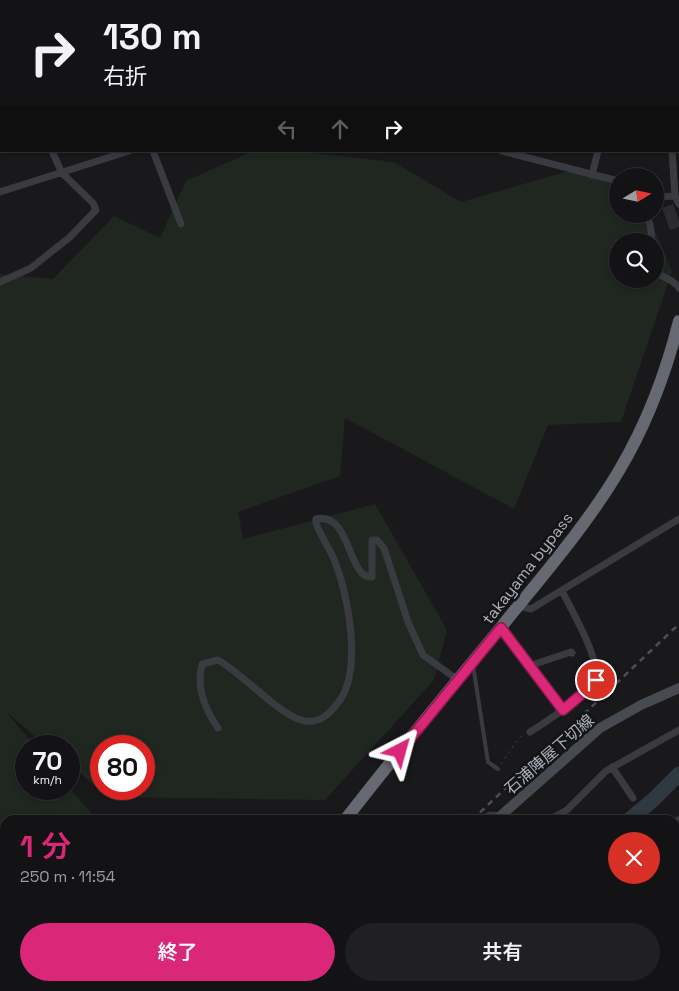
<!DOCTYPE html>
<html lang="ja">
<meta charset="utf-8">
<style>
:root{--surface:#131315;--page:#202022;--text:#f1f3f6;--muted:#9d9ea0;--line:#323234;--accent:#db2777}
body{margin:0;font-family:"Space Grotesk","Noto Sans JP",sans-serif;background:var(--page);color:var(--text);height:100vh;display:flex;flex-direction:column;font-size:19px;white-space:nowrap}
*{box-sizing:border-box;margin:0}
p{font-size:16px;color:var(--muted)}
.icon{flex:none;width:28px;height:28px;fill:none;stroke:currentColor;stroke-width:2;stroke-linecap:round;stroke-linejoin:round}
.map{position:relative;flex:1;overflow:hidden}
.sheet{position:absolute;left:0px;top:815px;width:680px;height:176px;display:flex;flex-direction:column;background:var(--surface);border-radius:15px 15px 0 0;box-shadow:0 2px 8px #0003,0 0 0 1px var(--line)}
.sheet>*{flex:none}
.top-card{position:absolute;left:0px;top:0px;width:680px;height:152px;box-shadow:0 2px 8px #0003,0 0 0 1px var(--line);background:#131315;color:var(--text);overflow:hidden}
.needle{width:32px;rotate:80deg}
.tools{position:absolute;left:609px;top:168px;display:grid;gap:10px}
.tools a{display:grid;place-items:center;width:55px;height:55px;border-radius:50%;background:var(--surface);box-shadow:0 2px 8px #0003,0 0 0 1px var(--line);font-size:25px}
.speed{position:absolute;left:15px;top:735px;display:flex;gap:10px;font-size:25px;font-weight:700;text-align:center}
.speed>*{display:grid;place-content:center;width:65px;height:65px;border-radius:50%;background:var(--surface);box-shadow:0 2px 8px #0003,0 0 0 1px var(--line);line-height:1}
.speed small{font-size:12px;font-weight:400}
.speed .limit{border:8px solid #d22;background:#fff;color:#111}
.pin{position:absolute;display:grid;place-items:center;width:42px;height:42px;color:#fff;margin:-21px;border:2px solid #fff;border-radius:50%;box-shadow:0 1px 5px #0007}
.me{position:absolute;width:55px;margin:-28px;rotate:39deg;stroke-linejoin:round;filter:drop-shadow(0 0 4px #0008)}
.turn{display:flex;align-items:center;gap:18px;height:105px;padding:0 20px;font-size:22px}
.turn .icon{width:65px;height:65px;stroke-width:2.5}
.turn b{display:block;font-size:35px;line-height:42px}
.lanes{display:flex;align-items:center;height:48px;padding:0 20px;background:#0003;justify-content:center;gap:25px;direction:ltr}
.lanes .off{opacity:.35}
.round{display:grid;place-items:center;flex:none;width:52px;height:52px;border-radius:26px;background:var(--page)}
.summary{display:flex;align-items:center;justify-content:space-between;height:85px;padding:0 20px}
h1{font-size:30px;font-weight:600;line-height:38px;color:var(--accent)}
.action{display:flex;gap:10px;margin-top:auto;padding:10px 20px}
.action a{flex:1;height:58px;border-radius:30px;background:var(--accent);color:#fff;font-size:20px;font-weight:600;line-height:58px;text-align:center}
.action a+a{background:var(--page);color:var(--text)}
.map>svg:first-child{display:block}
.green{fill:#1f2720;fill-rule:evenodd}
.lines{fill:none;stroke-linecap:round;stroke-linejoin:round}
.river{stroke:#2f3940;stroke-width:15}
.building{fill:#2c2c30}
.path{stroke:#404248;stroke-width:1;stroke-dasharray:2.5 4;stroke-linecap:butt}
.lane{stroke:#3a3b41;stroke-width:4}
.street{stroke:#3a3b41;stroke-width:7}
.secondary{stroke:#484a51;stroke-width:10}
.highway{stroke:#666972;stroke-width:12}
.rail{stroke:#4d4f56;stroke-width:2.5;stroke-dasharray:6 5;stroke-linecap:butt}
.route-casing{stroke:#8e194d;stroke-width:12}
.route{stroke:#db2777;stroke-width:9}
.labels{text-anchor:middle;stroke-width:5;stroke-linejoin:round;paint-order:stroke}
.street-label{font-size:16px;fill:#acb1bb;stroke:#141417}
</style>
<div class="map">
<svg width="679" height="991" viewBox="0 0 679 991">
<rect width="100%" height="100%" fill="#19191c"/>
<path class="green" d="M253 151H297L394 162 461 202 579 168 617 177 618 214H648L672 271 621 422 548 425 514 509 345 418 340 476 238 512 243 539 375 504 447 630 434 680 325 800 108 797 69 764V746H47L6 712 35 746H26V789H69V787L96 819 5 820V888L0 891V274L53 279 114 216 160 238 186 181ZM618 241H655V279H618ZM101 746H144V789H101Z"/>
<g class="lines">
<path class="river" d="M218 0 221 1
M629 820 653 800 679 774
M146 991 147 986"/>
</g>
<path class="building" d="M673 204 679 221V227L670 230 662 208Z"/>
<g class="lines">
<path class="path" d="M501 764 519 738 523 735"/>
<path class="lane" d="M473 665 488 762 498 769
M675 820 679 818
M439 991 445 986"/>
<path class="street" d="M160 0 164 1
M312 0 317 1
M396 0 399 1
M507 0V1
M636 0V1
M12 1 13 0
M98 1 99 0
M367 1V0
M0 10 1 11
M0 30 1 27
M0 101H1
M153 151 181 224
M502 151 618 181
M672 151 675 196 679 204
M592 175 598 151
M0 192 129 151
M655 197 675 196
M646 214 650 224 652 241
M655 271C663 279 673 278 679 288
M0 282 31 268 70 237 96 210 93 203 62 173 52 151
M518 606 531 609 679 519
M501 627 563 709
M529 666 571 652 572 653
M218 728C204 708 196 687 202 664L218 660C242 673 282 718 305 721 320 723 328 715 337 704 364 673 348 592 333 557 328 546 320 535 316 523V519C351 511 348 580 372 577V540H377L384 548 408 622 423 655 458 680
M530 732C543 724 591 692 595 680 602 662 571 609 562 591
M612 767 633 798
M156 818 158 820
M461 820 464 817 472 820
M481 820 490 815 500 816
M549 820 567 810 606 771 679 730
M0 908 5 904
M675 919 679 927
M675 937 679 935
M675 964 677 969
M250 986 255 991
M404 986 410 991
M577 986 579 991
M617 986 618 991
M124 991 133 986
M186 991 191 986
M232 991 236 986
M631 991 641 986"/>
<path class="secondary" d="M496 820 600 728 641 705 679 688
M0 982 5 979
M344 991 347 986"/>
<path class="highway" d="M345 820C396 754 449 690 502 626 543 575 587 525 620 469 647 423 666 373 679 321
M211 991 215 986"/>
<path class="rail" d="M472 820 679 624
M291 991 296 986"/>
</g>
<g class="lines">
<g class="route-casing">
<path id="route" d="M400 751 501 628 563 710 589 688 596 680"/>
</g>
<use href="#route" class="route"/>
</g>
<g class="labels">
<g class="street-label">
<text transform="translate(527 568) rotate(-52)" y="6">takayama bypass</text>
<text transform="translate(549 754) rotate(-41)" y="6">石浦陣屋下切線</text>
</g>
</g>
</svg>
<div class="tools">
<a><svg class="needle" viewBox="-14 -14 28 28"><path d="M0-13l5 13h-10z" fill="#e53935"/><path d="M0 13l5-13h-10z" fill="#9d9ea0"/></svg></a>
<a><svg class="icon" aria-label="search" viewBox="0 0 24 24"><circle cx="10" cy="10" r="6"/><path d="M15 15l6 6"/></svg></a>
</div>
<div class="speed"><div>70<small>km/h</small></div><div class="limit">80</div></div>
<div class="pin" style="left:596px;top:680px;background:#d93025"><svg class="icon" aria-label="arrive" viewBox="0 0 24 24"><path d="M6 21V4h12l-3 4 3 4H6"/></svg></div>
<svg class="me" style="left:400px;top:751px" viewBox="-20 -20 40 40"><path d="M0-17L14 15 0 8-14 15z" fill="#db2777" stroke="#fff" stroke-width="4"/></svg>
<div class="top-card">
<div class="turn"><svg class="icon" aria-label="right" viewBox="0 0 24 24"><path d="M7 20v-9h11M14 6l5 5-5 5"/></svg><div><b>130 m</b>右折</div></div>
<div class="lanes"><svg class="icon off" aria-label="left" viewBox="0 0 24 24"><path d="M17 20v-9H6M10 6l-5 5 5 5"/></svg><svg class="icon off" aria-label="ahead" viewBox="0 0 24 24"><path d="M12 20V5M6 11l6-6 6 6"/></svg><svg class="icon" aria-label="right" viewBox="0 0 24 24"><path d="M7 20v-9h11M14 6l5 5-5 5"/></svg></div>
</div>
<section class="sheet">
<div class="summary"><div><h1>1 分</h1><p>250 m · 11:54</p></div><a class="round" style="background:#d93025;color:#fff"><svg class="icon" aria-label="close" viewBox="0 0 24 24"><path d="M6 6l12 12M18 6L6 18"/></svg></a></div>
<div class="action"><a>終了</a><a>共有</a></div>
</section>
</div>
